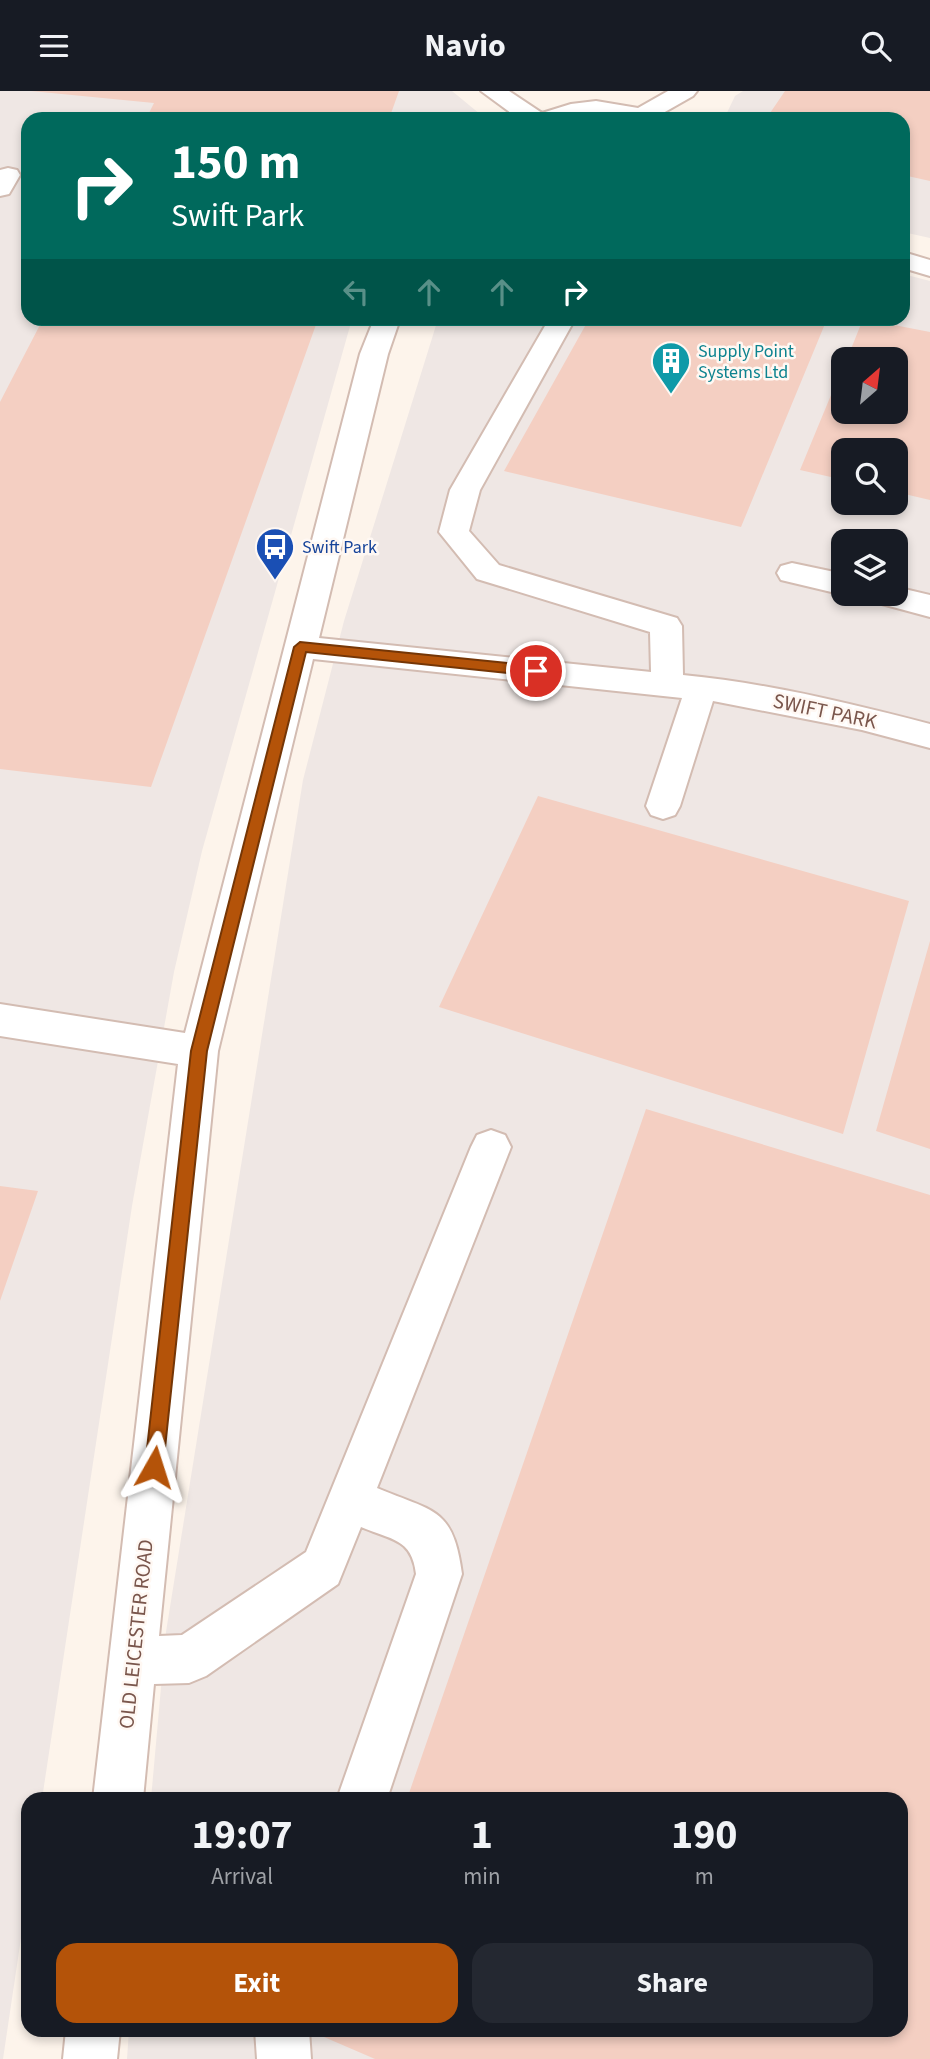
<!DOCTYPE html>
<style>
:root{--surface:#171b24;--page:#242831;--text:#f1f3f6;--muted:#9ea1a6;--accent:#b45309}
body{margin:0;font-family:"Source Sans 3",sans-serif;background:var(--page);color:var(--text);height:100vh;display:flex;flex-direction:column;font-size:26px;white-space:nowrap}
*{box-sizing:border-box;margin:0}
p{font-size:23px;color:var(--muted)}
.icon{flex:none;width:38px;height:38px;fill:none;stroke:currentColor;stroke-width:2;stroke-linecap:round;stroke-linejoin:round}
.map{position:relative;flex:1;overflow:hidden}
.side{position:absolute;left:21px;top:1701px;width:887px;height:245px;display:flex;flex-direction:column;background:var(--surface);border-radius:21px;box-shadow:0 4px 10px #0003}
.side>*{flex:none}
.hud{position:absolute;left:21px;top:21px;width:889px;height:214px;border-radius:21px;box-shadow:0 4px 10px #0003;background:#00695c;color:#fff;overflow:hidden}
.needle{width:46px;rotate:28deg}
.buttons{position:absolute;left:831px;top:256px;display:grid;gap:14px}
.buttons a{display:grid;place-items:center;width:77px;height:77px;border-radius:14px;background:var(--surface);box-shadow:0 4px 10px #0003;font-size:35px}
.pin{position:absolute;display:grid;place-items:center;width:60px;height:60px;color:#fff;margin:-30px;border:4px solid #fff;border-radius:50%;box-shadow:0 2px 7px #0007}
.me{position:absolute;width:77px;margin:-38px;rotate:6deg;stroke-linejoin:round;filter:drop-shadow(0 0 5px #0008)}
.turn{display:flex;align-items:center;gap:24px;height:147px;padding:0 35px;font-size:32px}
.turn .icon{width:91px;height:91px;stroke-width:2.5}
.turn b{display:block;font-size:49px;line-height:60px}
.lanes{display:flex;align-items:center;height:66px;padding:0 35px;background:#0003;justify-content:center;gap:35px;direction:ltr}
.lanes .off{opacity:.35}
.eta{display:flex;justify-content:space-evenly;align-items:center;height:119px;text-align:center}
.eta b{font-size:42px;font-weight:700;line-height:49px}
.primary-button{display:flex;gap:14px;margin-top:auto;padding:14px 35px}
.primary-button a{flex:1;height:80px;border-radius:21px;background:var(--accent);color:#fff;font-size:28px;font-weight:700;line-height:80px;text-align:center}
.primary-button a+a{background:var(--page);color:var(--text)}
header{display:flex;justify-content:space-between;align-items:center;height:91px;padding:0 35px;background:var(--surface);font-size:32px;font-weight:700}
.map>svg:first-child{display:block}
.industrial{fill:#efe7e4;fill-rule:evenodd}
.building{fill:#f4cfc2}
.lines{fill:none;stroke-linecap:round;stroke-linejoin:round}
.minor-casing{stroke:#d3bcb2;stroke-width:4}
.minor{fill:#fff;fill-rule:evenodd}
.route{fill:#b45309;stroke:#753606;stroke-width:2}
.labels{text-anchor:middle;stroke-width:5;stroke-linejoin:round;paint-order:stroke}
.far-culture-label{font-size:18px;fill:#0d838f;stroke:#fff8f3;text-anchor:start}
.far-transit-label{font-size:18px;fill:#164399;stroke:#fff8f3;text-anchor:start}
.street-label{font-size:21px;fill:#7a564c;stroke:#fff8f3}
</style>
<header><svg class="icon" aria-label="menu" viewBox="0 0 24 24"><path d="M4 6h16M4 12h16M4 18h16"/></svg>Navio<svg class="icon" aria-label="search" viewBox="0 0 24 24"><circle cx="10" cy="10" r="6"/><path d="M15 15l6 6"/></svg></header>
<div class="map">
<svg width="930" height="1968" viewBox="0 0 930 1968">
<rect width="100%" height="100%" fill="#fdf4eb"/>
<path class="industrial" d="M0 0H452L486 28H28V228H352L202 760 174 881 132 1115 42 1708H28V1800L3 1968H0Z
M743 0H930V147L903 141V28H724L735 5Z
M903 183 930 190V1968H127L129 1939H901V1708H151L166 1541 303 689 344 530 438 228H903ZM844 268H896V320H844ZM844 359H896V411H844ZM844 450H896V502H844Z"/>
<path class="building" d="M31 0H399L389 28H146L154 12Z
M785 0H930V90L903 84V28H766Z
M43 228H318L151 696 0 678V311Z
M589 228H827L741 436 504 380Z
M863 228 930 241V409L896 401V359H844V389L800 379 843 275 844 320H896V268H847Z
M538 705 909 810 843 1043 439 916Z
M930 850V1058L876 1040Z
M646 1018 930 1104V1968H375L324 1946 327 1939H901V1708H407Z
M0 1095 38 1100 0 1210Z"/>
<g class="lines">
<g class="minor-casing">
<path id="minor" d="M481 0H509L542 22 571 13 596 10 638 17 668 0H697L693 5 656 26 658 28 596 24 568 28H519Z
M8 77 17 79 20 84 9 103 0 105V79Z
M903 161 930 169V185L903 177Z
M374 228H400L388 263 319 547 651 581 650 541 477 488 439 441 450 399 549 228H575L480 399 469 440 499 474 677 527 682 535 683 584C767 592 849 612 930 633V657L862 639 713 610 680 715 675 724 663 728 651 724 646 715 682 607 313 568 218 960 159 1545 182 1544 306 1461 471 1056 477 1044 491 1039 505 1044 511 1056 377 1397C434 1421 453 1416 462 1483L387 1708H337L416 1483C412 1447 391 1449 361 1436L338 1493 206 1585 189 1592 154 1593 143 1708H93L178 973 0 945V913L185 942 360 263Z
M792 472 844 483V502H852L844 504 781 489 777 482 781 475Z
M896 496 930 504V526L867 509 863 502H896Z
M66 1939H120L117 1968H63Z
M255 1939H309L311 1968H257Z"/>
</g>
<use href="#minor" class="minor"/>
</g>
<path class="route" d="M300 551 536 575 543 580 536 585 306 561 207 960 163 1376 161 1382 154 1385 148 1382 145 1376 191 960 294 556Z"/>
<defs>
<g id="building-pin" transform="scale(2.0125)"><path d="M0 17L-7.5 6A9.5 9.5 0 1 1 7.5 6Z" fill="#0f9aa8" stroke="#fff8f3"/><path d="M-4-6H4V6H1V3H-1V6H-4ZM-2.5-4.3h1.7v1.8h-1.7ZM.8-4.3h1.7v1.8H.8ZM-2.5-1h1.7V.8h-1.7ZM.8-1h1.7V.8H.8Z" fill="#fff"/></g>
<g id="bus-pin" transform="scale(2.0125)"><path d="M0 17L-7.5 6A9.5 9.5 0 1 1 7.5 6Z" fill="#1a4fb4" stroke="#fff8f3"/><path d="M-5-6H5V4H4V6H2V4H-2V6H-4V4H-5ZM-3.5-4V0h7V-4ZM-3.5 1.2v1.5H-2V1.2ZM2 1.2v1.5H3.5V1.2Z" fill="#fff"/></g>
</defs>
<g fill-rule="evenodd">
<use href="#building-pin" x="671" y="270"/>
<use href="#bus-pin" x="275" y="456"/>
</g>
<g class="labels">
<g class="far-culture-label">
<text x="698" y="266">Supply Point<tspan x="698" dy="21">Systems Ltd</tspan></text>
</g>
<g class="far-transit-label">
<text x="302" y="462">Swift Park</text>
</g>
<g class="street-label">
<text transform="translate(825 620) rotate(12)" y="7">SWIFT PARK</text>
<text transform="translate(136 1543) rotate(-84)" y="7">OLD LEICESTER ROAD</text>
</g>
</g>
</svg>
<div class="buttons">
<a><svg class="needle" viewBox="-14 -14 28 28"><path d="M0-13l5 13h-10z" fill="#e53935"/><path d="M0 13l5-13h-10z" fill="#9ea1a6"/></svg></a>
<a><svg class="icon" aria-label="search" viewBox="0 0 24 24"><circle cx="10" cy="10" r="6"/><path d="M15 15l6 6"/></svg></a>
<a><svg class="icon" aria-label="layers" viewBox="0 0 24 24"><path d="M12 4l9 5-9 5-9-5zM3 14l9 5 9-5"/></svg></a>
</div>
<div class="pin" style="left:536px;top:580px;background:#d93025"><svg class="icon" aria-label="arrive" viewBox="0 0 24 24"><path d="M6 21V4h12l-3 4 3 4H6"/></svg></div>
<svg class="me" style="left:154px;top:1376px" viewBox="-20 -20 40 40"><path d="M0-17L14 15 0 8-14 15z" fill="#b45309" stroke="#fff" stroke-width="4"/></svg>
<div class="hud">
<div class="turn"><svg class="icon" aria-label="right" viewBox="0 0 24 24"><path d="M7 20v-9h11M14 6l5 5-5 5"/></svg><div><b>150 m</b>Swift Park</div></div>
<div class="lanes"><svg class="icon off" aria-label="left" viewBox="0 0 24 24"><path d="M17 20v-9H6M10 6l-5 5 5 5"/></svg><svg class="icon off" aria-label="ahead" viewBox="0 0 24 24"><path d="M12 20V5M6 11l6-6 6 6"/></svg><svg class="icon off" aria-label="ahead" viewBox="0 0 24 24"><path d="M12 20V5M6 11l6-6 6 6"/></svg><svg class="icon" aria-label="right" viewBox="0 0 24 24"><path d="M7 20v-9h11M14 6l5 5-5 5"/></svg></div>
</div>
<section class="side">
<div class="eta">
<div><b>19:07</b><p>Arrival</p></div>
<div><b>1</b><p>min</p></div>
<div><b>190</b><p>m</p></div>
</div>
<div class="primary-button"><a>Exit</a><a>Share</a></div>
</section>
</div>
